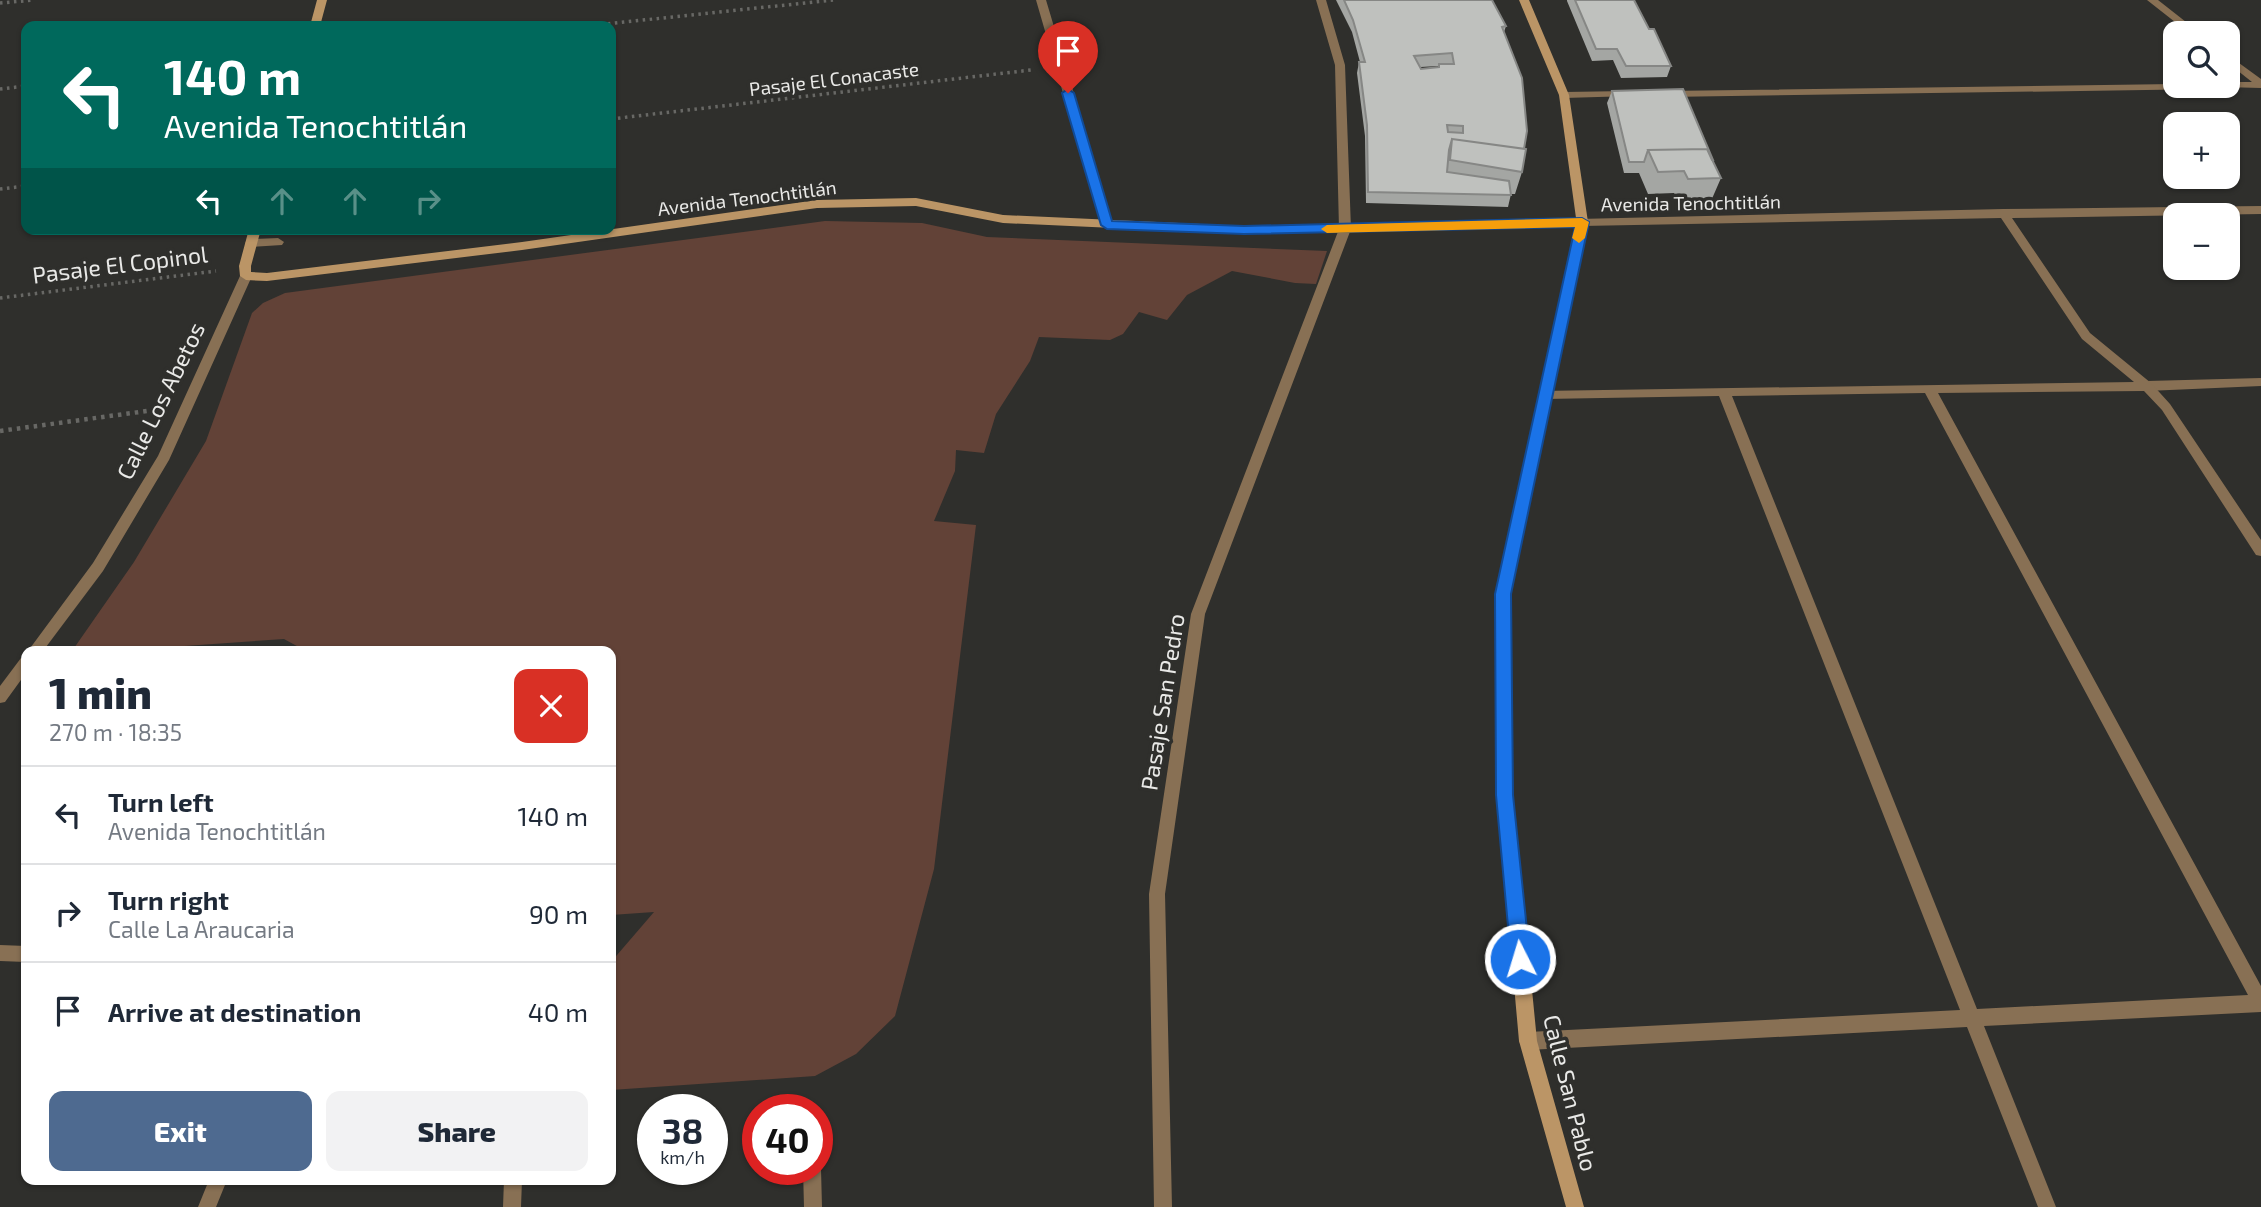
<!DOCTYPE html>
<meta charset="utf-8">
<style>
:root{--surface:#fff;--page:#f2f2f3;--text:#1f2937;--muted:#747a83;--line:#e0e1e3;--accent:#4e6a90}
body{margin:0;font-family:"Exo 2",sans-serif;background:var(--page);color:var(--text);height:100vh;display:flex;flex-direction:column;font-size:26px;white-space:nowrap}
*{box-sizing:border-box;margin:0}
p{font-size:23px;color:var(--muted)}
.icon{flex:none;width:38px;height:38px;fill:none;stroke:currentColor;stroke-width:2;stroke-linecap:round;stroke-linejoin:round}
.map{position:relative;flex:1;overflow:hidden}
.details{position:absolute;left:21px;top:646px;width:595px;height:539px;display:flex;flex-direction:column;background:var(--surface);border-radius:14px;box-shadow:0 2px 5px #0004}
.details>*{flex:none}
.banner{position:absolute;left:21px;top:21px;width:595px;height:214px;border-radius:14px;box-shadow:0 2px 5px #0004;background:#00695c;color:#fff;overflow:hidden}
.fabs{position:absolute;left:2163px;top:21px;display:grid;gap:14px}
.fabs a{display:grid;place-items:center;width:77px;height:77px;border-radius:14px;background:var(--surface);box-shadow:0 2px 5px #0004;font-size:35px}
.speed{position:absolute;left:637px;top:1094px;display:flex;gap:14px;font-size:35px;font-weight:700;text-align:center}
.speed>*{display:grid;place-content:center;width:91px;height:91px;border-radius:50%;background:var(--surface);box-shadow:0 2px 5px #0004;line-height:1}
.speed small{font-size:18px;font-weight:400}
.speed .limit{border:10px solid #d22;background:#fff;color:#111}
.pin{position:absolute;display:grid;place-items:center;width:60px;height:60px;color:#fff;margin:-72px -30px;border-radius:50% 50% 50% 0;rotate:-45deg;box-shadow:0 0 7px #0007}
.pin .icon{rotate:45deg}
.me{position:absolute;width:77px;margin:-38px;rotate:355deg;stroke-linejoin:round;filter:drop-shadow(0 0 5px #0008)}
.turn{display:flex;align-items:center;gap:24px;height:147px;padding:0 28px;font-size:32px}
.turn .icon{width:91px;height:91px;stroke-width:2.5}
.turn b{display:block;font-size:49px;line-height:60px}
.lanes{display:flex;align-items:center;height:66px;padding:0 28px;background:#0003;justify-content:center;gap:35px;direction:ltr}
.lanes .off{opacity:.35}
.round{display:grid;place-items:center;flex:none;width:74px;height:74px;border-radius:14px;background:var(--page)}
.head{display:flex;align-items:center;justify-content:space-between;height:119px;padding:0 28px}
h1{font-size:42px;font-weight:800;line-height:52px}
.primary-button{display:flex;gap:14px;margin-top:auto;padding:14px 28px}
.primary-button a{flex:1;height:80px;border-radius:14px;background:var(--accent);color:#fff;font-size:28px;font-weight:800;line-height:80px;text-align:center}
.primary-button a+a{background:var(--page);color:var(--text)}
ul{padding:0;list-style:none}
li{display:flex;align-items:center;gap:21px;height:98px;padding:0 28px;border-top:2px solid var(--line)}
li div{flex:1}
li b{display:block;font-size:26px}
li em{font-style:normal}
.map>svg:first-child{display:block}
.green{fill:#624237}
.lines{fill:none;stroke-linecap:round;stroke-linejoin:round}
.path-far1{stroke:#686865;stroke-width:3.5;stroke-dasharray:2.5 4.5;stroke-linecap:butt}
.path{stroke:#686865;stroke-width:4.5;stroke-dasharray:3.5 5;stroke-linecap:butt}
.lane{fill:#887054;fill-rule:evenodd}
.street{fill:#887054;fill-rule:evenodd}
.secondary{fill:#bb9566;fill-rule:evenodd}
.wall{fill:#a4a6a3;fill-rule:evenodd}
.building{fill:#bfc1be;stroke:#868785;stroke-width:2;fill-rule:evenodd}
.route{fill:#1a73e8;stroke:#114b97;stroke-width:2}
.slow{fill:#f59e0b}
.labels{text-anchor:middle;stroke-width:7;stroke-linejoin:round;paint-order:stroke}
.far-street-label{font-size:19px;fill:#e9e9e7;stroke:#2f2f2c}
.street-label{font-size:23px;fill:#e9e9e7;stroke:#2f2f2c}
</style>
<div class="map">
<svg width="2261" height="1207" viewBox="0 0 2261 1207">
<rect width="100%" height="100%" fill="#2f2f2c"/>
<path class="green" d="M825 221 922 223 987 237 1327 251 1316 284 1295 283 1232 271 1187 295 1167 320 1139 312 1123 334 1110 340 1039 337 1030 361 996 414 984 453 956 450 955 471 934 521 976 525 934 869 895 1016 856 1054 815 1076 611 1090V962L654 912 611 915V651H306L284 639 114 651H72L134 562 206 441 252 313 263 303 285 293Z"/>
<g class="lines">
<path class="path-far1" d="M0 3 34 0
M587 26 833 0
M0 89 26 86
M611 119 1031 70
M0 189 26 186
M0 298 216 271"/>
<path class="path" d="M0 431 154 410"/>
<path class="lane" d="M2261 378V386L2147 391 2141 386 2147 381Z
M209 1180H227L216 1207H198Z"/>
<path class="street" d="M1036 0H1046L1113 224 1111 227 1107 228 1101 224Z
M1316 0H1326L1345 65 1351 229 1205 614 1165 894 1172 1207H1154L1149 894 1191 614 1339 229 1335 65Z
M2147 0H2158L2200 33H2189Z
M2228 55 2261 79V88L2224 87 2228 86V82H2252L2228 63Z
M2175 84V86H2216L2211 89 1666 97 1661 94 1666 91Z
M1628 91 1632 92V96L1564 98 1559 95 1564 92Z
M2261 206V214L2012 218 2090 333 2151 383 2170 404 2261 540V556L2256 555 2162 410 2144 391 1938 393 2261 986V1012L1984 1026 2056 1207H2038L1967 1027 1528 1050 1522 1047 1519 1041 1522 1035 1528 1032 1960 1010 1719 396 1544 399 1540 397 1538 394 1540 391 2134 382 2082 339 2001 218 1582 226 1576 222 1578 219 2003 209ZM1925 393 2248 995 1977 1009 1732 396Z
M278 238 284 242 282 245 251 247 245 243 251 239Z
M246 272 252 276 169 460 103 571 43 651H28L93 563 158 456 240 276Z
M26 656V673L5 702 0 703V686L21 658Z
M0 945 26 946V962L0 961Z
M817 1162 821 1169 822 1207H804L803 1169H817Z
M504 1180H522L521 1207H503Z"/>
<path class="secondary" d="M317 0H327L320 26H310Z
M1519 0H1529L1569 95 1588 222 1510 594 1513 795 1537 1041 1584 1207H1566L1519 1041 1497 795 1496 594 1576 226 1244 234 1003 223 916 206 817 208 522 250 267 281 246 280 240 276 239 266 249 229H261L251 266V272L267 273 522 242 817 200 916 198 1003 215 1244 226 1576 218 1559 95Z"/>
</g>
<path class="wall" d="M1336 0H1492L1506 26 1504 32 1522 172 1515 194H1511L1508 207 1366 203 1365 136 1357 73 1359 62H1360L1352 32ZM1438 66V67L1421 69V67Z
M1567 0H1634L1649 29 1671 66 1667 77 1621 78 1613 60 1592 61 1567 1Z
M1612 91 1713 161 1721 178 1711 201H1678L1674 193 1648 194 1639 173H1624L1607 103Z"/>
<path class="building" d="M1344 0H1492L1506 26 1502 27 1522 78 1527 131 1524 149 1452 139 1449 150 1447 172 1509 181 1511 195 1368 192 1367 125 1359 62H1365L1353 20ZM1452 53 1454 64H1439V67L1421 69 1414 56ZM1447 125 1463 126V133L1448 132Z
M1575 0H1634L1649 29H1654L1671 66H1626L1617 49H1596Z
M1683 89 1713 160H1712L1707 149 1648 150 1644 162H1629L1612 91Z
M1452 139 1526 149 1522 172 1450 160Z
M1707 149 1721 178 1688 179 1684 171 1658 172 1648 150Z"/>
<path class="route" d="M1068 89 1074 93 1112 221 1244 226 1582 218 1589 222 1511 594 1513 795 1530 959 1527 966 1520 968 1514 966 1511 959 1496 795 1495 594 1575 227 1244 234 1107 229 1101 225 1062 93Z"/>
<path class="slow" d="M1582 218 1589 222 1585 238 1579 243 1572 238 1575 227 1327 233 1321 229 1327 225Z"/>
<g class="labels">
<g class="far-street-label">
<text transform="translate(834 79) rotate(-7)" y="7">Pasaje El Conacaste</text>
<text transform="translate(747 198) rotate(-7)" y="7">Avenida Tenochtitlán</text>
<text transform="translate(1691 203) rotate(-1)" y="7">Avenida Tenochtitlán</text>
</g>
<g class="street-label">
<text transform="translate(120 265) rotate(-7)" y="8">Pasaje El Copinol</text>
<text transform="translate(161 401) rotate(-64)" y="8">Calle Los Abetos</text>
<text transform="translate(1163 702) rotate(-81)" y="8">Pasaje San Pedro</text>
<text transform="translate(1570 1093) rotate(76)" y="8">Calle San Pablo</text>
</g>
</g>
</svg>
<div class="fabs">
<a><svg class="icon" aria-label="search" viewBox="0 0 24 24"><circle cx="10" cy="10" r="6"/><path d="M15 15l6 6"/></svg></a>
<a>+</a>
<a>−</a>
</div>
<div class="speed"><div>38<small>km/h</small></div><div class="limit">40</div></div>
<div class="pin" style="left:1068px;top:93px;background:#d93025"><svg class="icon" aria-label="arrive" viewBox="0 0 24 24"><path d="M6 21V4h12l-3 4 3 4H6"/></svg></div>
<svg class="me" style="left:1520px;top:959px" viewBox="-20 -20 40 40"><circle r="17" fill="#1a73e8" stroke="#fff" stroke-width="3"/><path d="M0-11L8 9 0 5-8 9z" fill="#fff"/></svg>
<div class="banner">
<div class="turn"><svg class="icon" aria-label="left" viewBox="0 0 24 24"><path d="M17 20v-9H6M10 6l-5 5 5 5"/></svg><div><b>140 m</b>Avenida Tenochtitlán</div></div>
<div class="lanes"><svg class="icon" aria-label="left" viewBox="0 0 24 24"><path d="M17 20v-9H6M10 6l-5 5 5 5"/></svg><svg class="icon off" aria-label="ahead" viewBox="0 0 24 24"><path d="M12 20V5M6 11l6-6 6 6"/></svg><svg class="icon off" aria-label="ahead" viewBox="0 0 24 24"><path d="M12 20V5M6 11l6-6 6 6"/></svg><svg class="icon off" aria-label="right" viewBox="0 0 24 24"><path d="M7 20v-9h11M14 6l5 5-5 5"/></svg></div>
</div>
<section class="details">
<div class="head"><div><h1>1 min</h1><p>270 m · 18:35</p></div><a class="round" style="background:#d93025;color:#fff"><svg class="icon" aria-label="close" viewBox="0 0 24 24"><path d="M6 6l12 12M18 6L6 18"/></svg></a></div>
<ul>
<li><svg class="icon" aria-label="left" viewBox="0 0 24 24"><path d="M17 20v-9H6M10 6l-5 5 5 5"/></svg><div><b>Turn left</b><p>Avenida Tenochtitlán</p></div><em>140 m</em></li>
<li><svg class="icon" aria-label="right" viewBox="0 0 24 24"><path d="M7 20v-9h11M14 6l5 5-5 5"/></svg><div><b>Turn right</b><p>Calle La Araucaria</p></div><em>90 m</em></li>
<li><svg class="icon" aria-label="arrive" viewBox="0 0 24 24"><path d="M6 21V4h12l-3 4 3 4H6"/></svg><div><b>Arrive at destination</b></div><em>40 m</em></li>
</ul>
<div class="primary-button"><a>Exit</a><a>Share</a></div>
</section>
</div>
